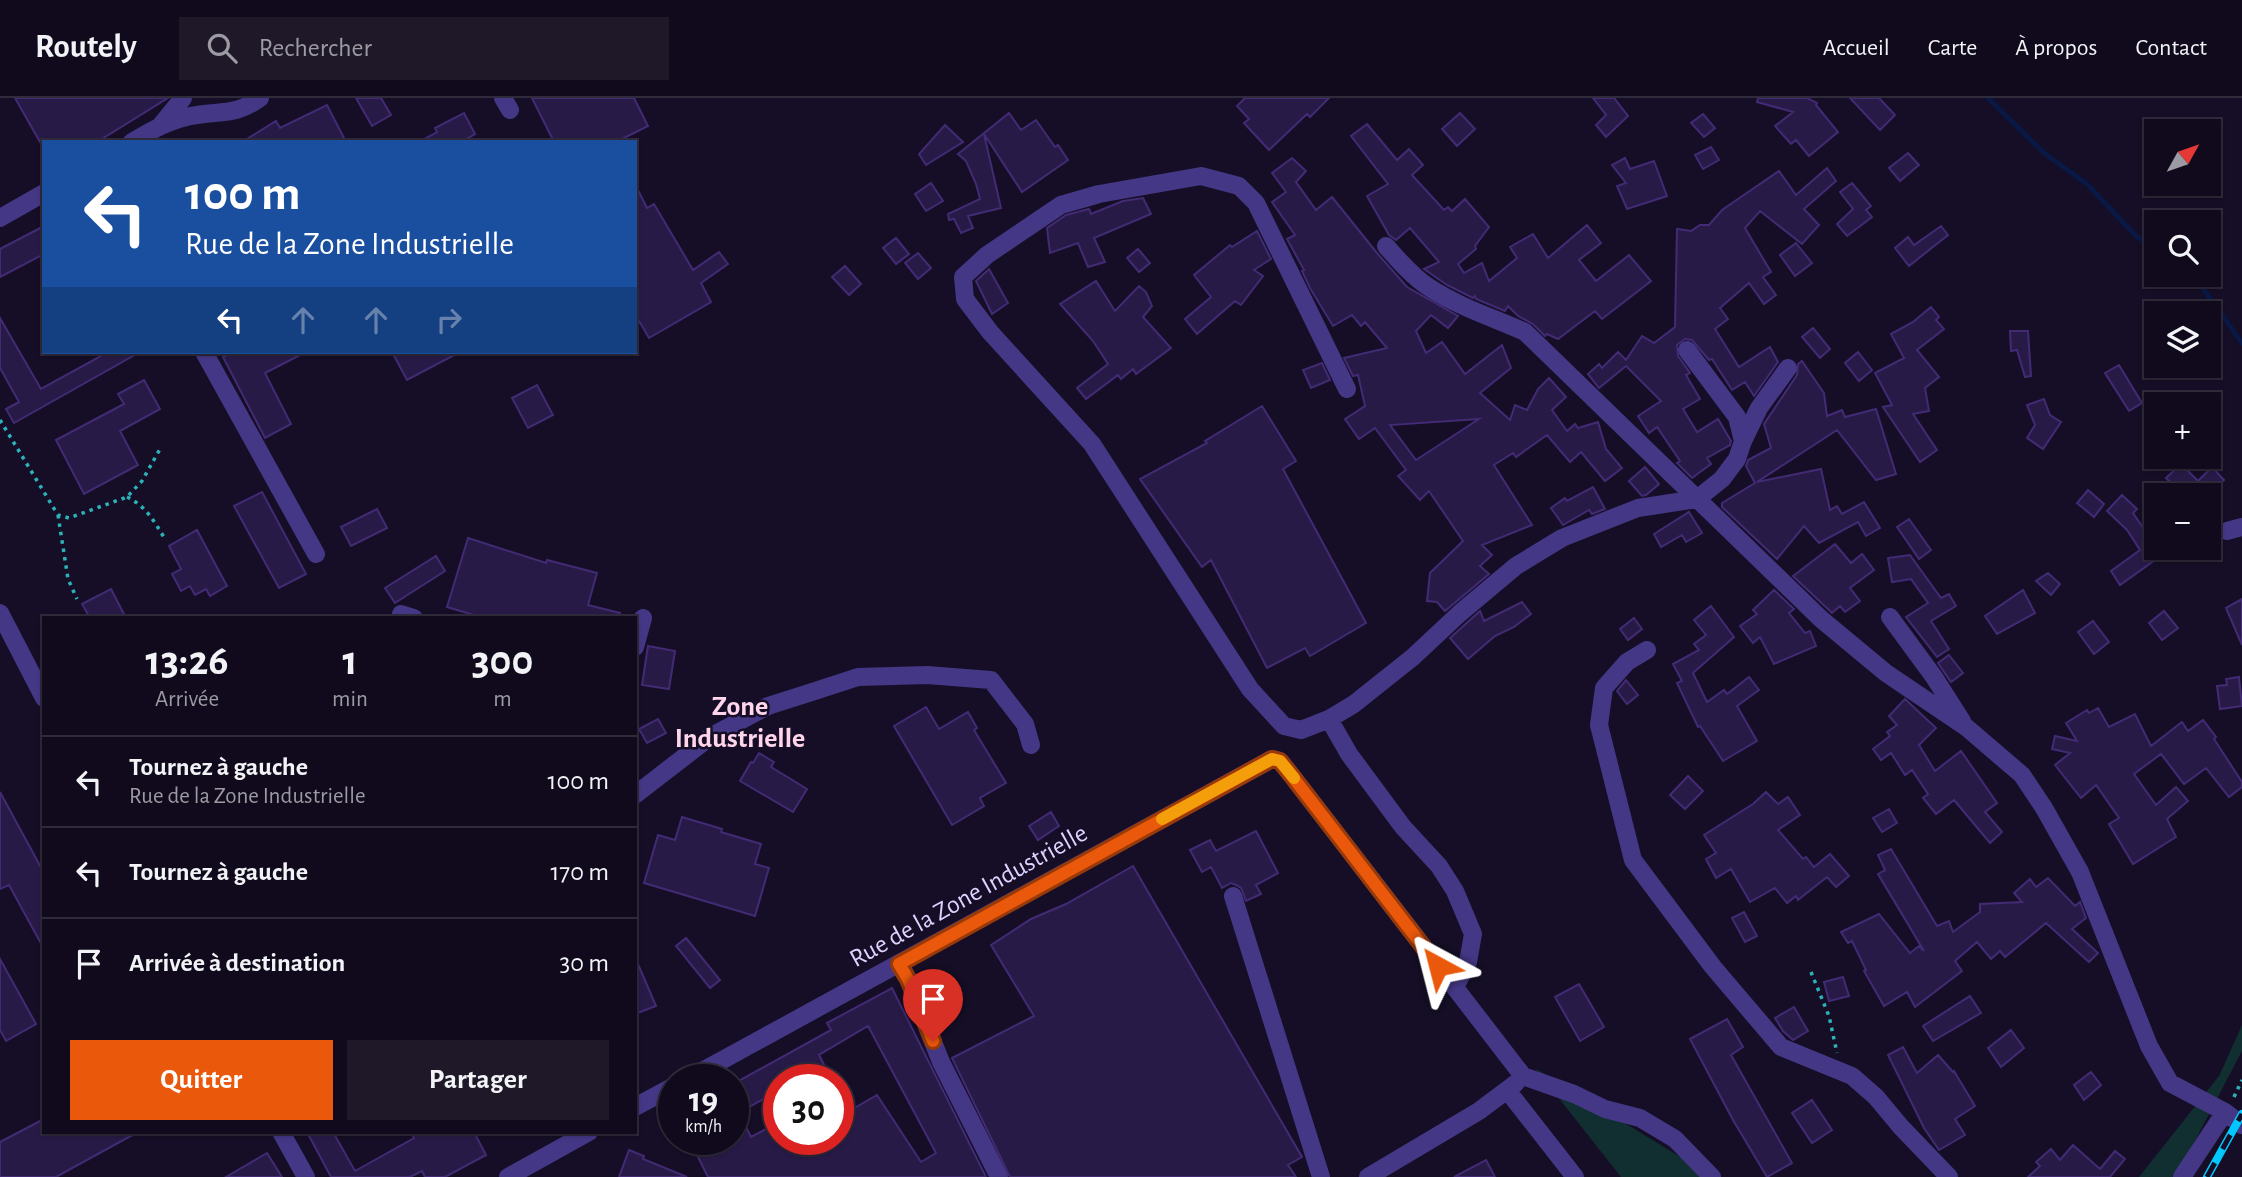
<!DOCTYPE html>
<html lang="fr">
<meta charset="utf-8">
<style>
:root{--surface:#100a1c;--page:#1e1829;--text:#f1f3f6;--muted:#9c9aa3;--line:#302b3b;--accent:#ea580c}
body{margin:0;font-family:"Alegreya Sans",sans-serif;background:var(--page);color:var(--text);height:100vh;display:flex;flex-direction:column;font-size:26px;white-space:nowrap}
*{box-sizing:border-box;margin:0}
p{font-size:23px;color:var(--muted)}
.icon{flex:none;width:38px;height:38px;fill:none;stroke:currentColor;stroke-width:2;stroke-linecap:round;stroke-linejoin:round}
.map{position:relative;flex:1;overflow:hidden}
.side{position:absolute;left:42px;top:518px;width:595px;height:518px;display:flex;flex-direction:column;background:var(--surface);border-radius:0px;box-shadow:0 2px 5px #0004,0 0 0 2px var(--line)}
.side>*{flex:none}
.banner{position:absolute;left:42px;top:42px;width:595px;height:214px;border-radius:0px;box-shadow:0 2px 5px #0004,0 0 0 2px var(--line);background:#1a4fa0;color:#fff;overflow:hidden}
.needle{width:46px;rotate:50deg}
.buttons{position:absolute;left:2144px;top:21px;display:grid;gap:14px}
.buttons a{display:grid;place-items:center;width:77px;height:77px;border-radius:0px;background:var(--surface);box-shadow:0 2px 5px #0004,0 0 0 2px var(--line);font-size:35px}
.speed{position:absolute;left:658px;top:966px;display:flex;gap:14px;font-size:35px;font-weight:700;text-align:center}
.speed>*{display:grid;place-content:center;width:91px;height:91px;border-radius:50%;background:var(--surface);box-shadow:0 2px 5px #0004,0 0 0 2px var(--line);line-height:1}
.speed small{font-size:18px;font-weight:400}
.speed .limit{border:10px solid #d22;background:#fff;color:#111}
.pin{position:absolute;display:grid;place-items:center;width:60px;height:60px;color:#fff;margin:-72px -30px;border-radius:50% 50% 50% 0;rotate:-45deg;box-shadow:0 0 7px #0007}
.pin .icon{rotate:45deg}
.me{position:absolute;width:77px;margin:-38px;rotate:322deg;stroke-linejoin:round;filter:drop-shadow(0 0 5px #0008)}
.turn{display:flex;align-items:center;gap:24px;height:147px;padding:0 28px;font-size:32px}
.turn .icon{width:91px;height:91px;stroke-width:2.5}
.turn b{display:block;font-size:49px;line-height:60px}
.lanes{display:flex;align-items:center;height:66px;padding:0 28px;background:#0003;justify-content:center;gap:35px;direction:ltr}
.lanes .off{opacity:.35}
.eta{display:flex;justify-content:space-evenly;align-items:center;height:119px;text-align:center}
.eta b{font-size:42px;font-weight:600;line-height:49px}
.primary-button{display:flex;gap:14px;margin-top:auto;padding:14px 28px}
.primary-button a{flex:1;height:80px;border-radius:0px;background:var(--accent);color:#fff;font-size:28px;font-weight:600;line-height:80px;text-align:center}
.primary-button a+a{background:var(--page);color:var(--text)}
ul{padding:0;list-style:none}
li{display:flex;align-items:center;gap:21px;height:91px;padding:0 28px;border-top:2px solid var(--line)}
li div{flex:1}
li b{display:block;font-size:26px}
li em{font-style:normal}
header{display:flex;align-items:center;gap:42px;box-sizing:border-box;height:98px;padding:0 35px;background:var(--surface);border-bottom:2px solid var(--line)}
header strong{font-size:33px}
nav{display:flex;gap:38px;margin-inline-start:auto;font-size:24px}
.search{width:490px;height:63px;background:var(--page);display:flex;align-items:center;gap:18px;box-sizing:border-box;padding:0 24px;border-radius:0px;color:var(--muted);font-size:26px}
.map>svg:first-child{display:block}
.green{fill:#112e30}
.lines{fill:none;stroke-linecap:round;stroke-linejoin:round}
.stream{stroke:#091844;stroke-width:5}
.building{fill:#281a47;stroke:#422b74;stroke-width:2;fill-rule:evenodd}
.path{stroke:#2cb3ba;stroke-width:3.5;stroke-dasharray:3.5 5;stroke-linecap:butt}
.minor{stroke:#443886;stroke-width:18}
.rail-casing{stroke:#00c8fe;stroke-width:8}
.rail{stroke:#150e26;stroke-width:5;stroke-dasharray:16;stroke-linecap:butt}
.route-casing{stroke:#983908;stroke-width:18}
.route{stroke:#ea580c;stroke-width:12}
.slow{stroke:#f59e0b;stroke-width:12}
.labels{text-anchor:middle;stroke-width:5;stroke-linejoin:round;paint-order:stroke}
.street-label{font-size:26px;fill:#ddd3ff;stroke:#150e26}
.neighbourhood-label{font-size:28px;font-weight:bold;fill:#ffd5eb;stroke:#150e26}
</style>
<header>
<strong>Routely</strong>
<div class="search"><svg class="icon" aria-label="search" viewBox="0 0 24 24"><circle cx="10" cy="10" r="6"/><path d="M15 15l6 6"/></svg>Rechercher</div>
<nav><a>Accueil</a><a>Carte</a><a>À propos</a><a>Contact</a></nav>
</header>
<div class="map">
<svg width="2242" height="1079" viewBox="0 0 2242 1079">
<rect width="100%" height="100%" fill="#150e26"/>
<path class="green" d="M2242 927V953L2176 1079H2139L2219 978Z
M1535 970 1713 1079H1621Z"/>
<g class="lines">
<path class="stream" d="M1988 0 2044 55 2087 86 2136 138 2156 151
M2189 177 2202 189 2242 245"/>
</g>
<path class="building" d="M15 0H168L97 44H40Z
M356 0H381L391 17 372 28Z
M532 0H634L648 28 616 44H554Z
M1245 0H1329L1310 19 1307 16 1269 52 1244 25 1249 21 1237 8Z
M1593 0H1614L1628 18 1606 39 1596 27 1606 17Z
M1758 0H1807L1817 5 1816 7 1838 34 1809 58 1796 42 1791 46 1775 28 1793 14 1757 4Z
M1850 0H1879L1895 17 1880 32Z
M327 7 346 44H242L276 23 280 30Z
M464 15 475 36 461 44H419L437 34 435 30Z
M1009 15 1021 32 1036 22 1055 49 1058 47 1068 62 1022 94 984 36 1001 110 968 118 973 130 961 135 954 121 949 122 948 116 980 101 976 86 966 63 958 56Z
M1460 15 1475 31 1457 48 1442 31Z
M1703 16 1715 30 1704 39 1691 25Z
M1367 26 1397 62 1409 51 1423 67 1412 77 1444 112 1448 109 1452 113 1465 101 1489 129 1475 148 1476 151 1458 166 1464 175 1482 165 1489 183 1517 160 1510 149 1533 136 1548 160 1587 127 1601 145 1579 162 1596 183 1629 157 1651 183 1602 221 1595 213 1558 241 1547 236 1545 238 1533 226 1518 218 1508 208 1505 213 1476 201 1475 198 1473 200 1447 187 1424 171 1439 164 1410 130 1396 142 1389 137 1367 98 1388 86 1351 38Z
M945 27 963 44 926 67 919 56Z
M1711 49 1719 62 1703 71 1695 57Z
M1908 55 1919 67 1900 83 1889 70Z
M1292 60 1306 73 1296 84 1316 112 1332 99 1377 155 1407 189 1458 218 1448 230 1431 217 1416 233 1426 255 1442 244 1465 276 1502 247 1511 270 1480 295 1510 322 1515 307 1527 312 1538 291 1549 280 1566 299 1552 312 1567 333 1575 326 1578 330 1598 324 1606 351 1622 370 1605 383 1581 354 1570 364 1547 337 1516 359 1513 355 1494 367 1532 427 1482 447 1492 457 1480 468 1489 476 1445 513 1437 504 1427 503 1430 475 1463 443 1429 393 1420 402 1398 378 1406 372 1375 330 1359 341 1345 321 1365 308 1358 277 1353 278 1344 260 1387 250 1365 224 1361 228 1352 217 1333 228 1310 190 1302 173 1304 172 1287 141 1295 137 1272 104 1286 94 1272 75ZM1479 321 1416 362 1390 327Z
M1625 60 1630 71 1654 63 1667 98 1627 111 1617 88 1626 85 1612 67Z
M1827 70 1836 83 1804 111 1819 127 1802 146 1760 113 1745 130 1771 174 1763 179 1776 197 1764 206 1749 185 1720 210 1728 221 1715 231 1739 269 1770 249 1778 264 1754 298 1745 284 1732 292 1712 261 1709 262 1692 242 1685 241 1677 247 1678 258 1690 275 1686 277 1700 301 1683 311 1697 334 1718 321 1731 343 1730 347 1707 360 1711 366 1692 380 1677 365 1680 363 1657 329 1649 335 1638 318 1661 303 1626 268 1599 290 1588 276 1599 266 1602 270 1618 254 1626 262 1642 238 1654 245 1675 229 1677 131 1691 133 1700 127H1709L1722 112 1779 73 1796 97Z
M931 85 943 103 926 113 915 96Z
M1852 85 1871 108 1866 112 1872 119 1847 138 1837 126 1853 111 1840 94Z
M635 86 647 110 654 106 693 172 719 154 728 166 701 185 711 204 649 240 635 216Z
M1143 100 1151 116 1094 140 1105 164 1088 169 1078 145 1050 155 1047 130 1066 117 1089 111 1091 116 1123 103Z
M44 128V156L0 179V151Z
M1941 128 1948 137 1909 168 1895 150 1908 139 1914 147Z
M1257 133 1271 161 1254 172 1263 178 1241 207 1235 203 1197 236 1185 221 1211 199 1194 177 1230 147 1232 149Z
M896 140 909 156 896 166 883 150Z
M1796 145 1812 165 1795 178 1780 157Z
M1138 151 1150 165 1139 174 1127 160Z
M918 155 931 170 918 181 905 165Z
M845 168 861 186 849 197 832 179Z
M989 171 1008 205 992 216 976 183Z
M1096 183 1115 213 1139 188 1146 194 1152 208 1143 219 1171 250 1136 276 1133 271 1121 281 1118 277 1086 301 1077 290 1108 266 1093 243 1060 206Z
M1931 209 1939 219 1936 222 1944 231 1917 252 1939 279 1925 290 1929 313 1913 316 1937 352 1920 364 1883 309 1892 307 1875 275 1904 260 1891 236 1913 224Z
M0 220 41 291 108 254H140L14 325 6 311 19 304 0 270Z
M1813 230 1830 251 1820 260 1802 239Z
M2010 233H2028L2031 278 2025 279 2017 252 2011 253Z
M234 254H306L265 275 291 326 265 340 223 259Z
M392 254H460L407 282Z
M1858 254 1872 272 1859 283 1845 265Z
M1802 263 1824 295 1827 318 1842 312 1845 319 1876 311 1896 376 1876 382 1837 332 1757 384 1821 371 1830 412 1837 408 1842 416 1864 404 1880 430 1866 438 1858 424 1819 445 1804 428 1777 461 1722 409V405L1755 385 1746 368 1748 362 1771 350 1764 326 1797 277 1798 266Z
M1322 265 1330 282 1311 290 1303 272Z
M2119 267 2142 305 2129 313 2105 275Z
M144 282 160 311 120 333 138 367 84 396 56 342 124 306 118 296Z
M537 287 553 317 528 330 512 300Z
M2044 301 2050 317 2061 324 2043 351 2027 340 2035 327 2027 307Z
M1262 308 1296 363 1283 371 1366 525 1310 558 1305 550 1267 570 1211 462 1202 469 1140 381 1207 345 1205 343Z
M2181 366 2198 383 2212 369 2224 382 2210 396 2211 397H2183L2166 380Z
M1645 369 1659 386 1646 397 1642 398 1629 383Z
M1593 389 1605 411 1592 416 1589 412 1563 427 1551 410 1565 400 1567 403Z
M2088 392 2104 406 2094 419 2077 405Z
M262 394 306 476 279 490 234 408Z
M2122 397 2137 411 2133 415 2157 450 2149 454 2155 462 2120 487 2111 473 2140 452 2127 432 2107 413Z
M377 411 387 430 351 448 341 429Z
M1689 414 1702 435 1686 444 1682 437 1661 449 1654 436Z
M1909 421 1931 452 1919 461 1897 429Z
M197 432 227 488 210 498 206 491 195 497 190 488 181 493 172 476 181 471 169 448Z
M468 440 546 465 547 462 597 475 588 507 620 515 619 520H484L447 509Z
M1835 446 1851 465 1862 456 1874 472 1850 490 1860 503 1845 514 1840 508 1832 515 1793 478Z
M1910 457 1941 500 1949 496 1956 508 1931 523 1949 551 1937 559 1906 519 1928 505 1911 481 1892 484 1888 460Z
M436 458 445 473 395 505 385 490Z
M2048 475 2060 486 2051 497 2036 483Z
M111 491 126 520H90L82 506Z
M1774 492 1794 511 1789 515 1805 535 1810 533 1816 548 1774 566 1760 539 1753 545 1740 528 1757 516 1753 512Z
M2023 492 2035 515 1997 536 1985 518Z
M2242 501V547L2226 510Z
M1522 504 1531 516 1514 529 1495 538 1468 561 1450 540 1480 513 1484 523Z
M1711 508 1734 539 1693 575 1707 604 1724 592 1727 596 1749 579 1759 592 1737 608 1757 643 1723 663 1700 628 1698 629 1677 585 1682 583 1673 566 1699 552 1694 546 1706 537 1694 522Z
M2164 513 2178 530 2162 542 2149 525Z
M1634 520 1642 531 1628 542 1620 531Z
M2093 523 2109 544 2094 556 2078 534Z
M648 548 675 553 669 591 642 587Z
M1949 557 1963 575 1951 584 1938 565Z
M2239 579 2242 608 2220 611 2217 588 2227 587 2226 581Z
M1626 582 1638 597 1627 606 1617 593Z
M1905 601 1936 630 1919 647 1935 673 1961 653 1997 705 1985 714 2002 734 1990 745 1954 702 1936 716 1923 700 1928 696 1912 672 1905 677 1891 655 1881 662 1873 651 1890 638 1887 634 1897 627 1889 618Z
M926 609 939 631 968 614 977 630 974 632 1006 685 980 700 984 708 952 727 894 628Z
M2098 610 2109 629 2135 616 2151 648 2182 624 2188 633 2203 622 2216 639 2214 641 2242 684V689L2229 699 2206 670 2184 686 2161 656 2134 676 2156 707 2176 689 2188 703 2167 721 2176 739 2133 766 2109 726 2119 720 2096 687 2081 700 2055 667 2070 655 2052 651 2055 638 2077 643 2066 625 2087 612 2089 615Z
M658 621 666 635 647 645 639 631Z
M759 655 774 664 771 669 807 691 793 714 740 683 751 664 753 665Z
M1688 678 1703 693 1685 711 1670 697Z
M0 694 44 775V851L9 787 0 791Z
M1766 694 1778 706 1788 699 1800 717 1778 732 1803 761 1806 759 1814 769 1830 756 1849 778 1836 789 1827 779 1798 802 1796 798 1787 805 1775 790 1750 804 1731 771 1716 780 1706 761 1716 755 1704 737 1753 706Z
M1889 711 1897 725 1882 734 1873 720Z
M1051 714 1059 728 1038 742 1029 728Z
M682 719 722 731 721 734 761 746 755 766 769 770 755 818 644 785 658 737 675 742Z
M1256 733 1278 775 1256 787 1261 796 1246 803 1241 790 1236 787 1231 785 1222 790 1211 769 1202 774 1190 752 1210 742 1216 753Z
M1891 751 1937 828 1949 823 1953 834 1980 814V806L2022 804 2014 795 2030 781 2036 789 2048 780 2075 808 2080 804 2086 820 2072 831 2098 855 2089 864 2046 825 2005 859 2000 853 1991 861 1977 844 1955 863 1962 873 1915 909 1907 894 1884 908 1864 873 1866 872 1852 843 1848 845 1841 834 1879 816 1910 855 1919 848 1924 853 1878 776 1885 772 1878 757Z
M1133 768 1302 1059 1288 1067 1296 1079H1010L952 960 1034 918 991 847 1031 821 1066 806Z
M1744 814 1757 838 1745 844 1732 820Z
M686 840 720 882 710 890 676 848Z
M635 859 656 908 635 916Z
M0 861 36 926 6 943 0 932Z
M1843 879 1849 898 1829 903 1824 884Z
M1579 886 1604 929 1580 943 1555 899Z
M892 890 986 1079H708L689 1041H733V986L831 932 827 925ZM868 928 936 1055 921 1064 877 997 849 1013 838 992V1041H779V1024L751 1039 739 1015 779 992V982H832L819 957Z
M1970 898 1981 915 1933 943 1923 928Z
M1794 909 1808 933 1793 942 1783 933 1775 920Z
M1727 921 1743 949 1731 957 1792 1065 1767 1079 1733 1022 1690 941Z
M2011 932 2024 950 2001 969 1988 950Z
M1903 949 1917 975 1938 957 1953 974 1954 973 1975 1008 1955 1021 1965 1037 1939 1052 1924 1030 1888 957Z
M2091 974 2101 987 2084 1002 2074 987Z
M1812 1002 1832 1032 1812 1045 1792 1015Z
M44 1021V1034H138L56 1079H0V1044Z
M307 1034H333L355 1073 414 1040 411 1034H474L486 1057 445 1079H425L422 1073 410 1079H331Z
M2073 1047 2100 1071 2115 1053 2125 1061 2110 1079H2028L2040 1068 2036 1064 2051 1051 2060 1062Z
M629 1052 644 1058 643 1061 687 1079H619Z
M267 1055 282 1079H226Z
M1486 1062 1495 1079H1454Z"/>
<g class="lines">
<path class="path" d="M0 322 58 417 69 420 127 399 142 383 160 351
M127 399C146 408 154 423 165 441
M58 417 68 481 77 501
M1811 874 1829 918 1837 955
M2234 999 2242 982"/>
<path class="minor" d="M503 0 510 12
M161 27 183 0
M132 44C152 32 173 20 197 17 222 13 237 17 260 0
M0 120 44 95
M1386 148C1399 163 1414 180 1430 190 1459 209 1494 220 1525 234L1821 521 1886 575 1966 629 2022 677 2044 710 2080 774 2149 948 2170 985 2225 1014 2242 1027
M204 254 316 456
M1347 291 1256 105 1239 88 1201 78 1099 96 1061 107 987 157 963 179 965 201 990 234 1092 346 1250 591 1284 628 1301 632 1329 621 1354 606 1413 559 1460 515 1516 468 1562 440 1638 410 1697 401 1722 381 1737 361 1743 343 1737 319 1687 252
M1743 343 1759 310 1788 270
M2227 433 2242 429
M0 515 44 600
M401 516 414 520
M1890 519 1934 579 1962 623
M635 549 643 520
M1647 552 1627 564 1604 590 1599 627 1633 762 1713 869 1781 949 1852 978 1876 999 1901 1029 1949 1079
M1329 621 1349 656 1403 729 1439 768 1455 793 1473 836 1468 864 1455 889
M635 697 710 639 768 608 815 593 858 579 927 577 991 582 1025 626 1031 647
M1233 798 1321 1079
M899 866 908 881 941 964 999 1079
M686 982 1272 661 1280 663 1292 678 1523 978 1574 996 1605 1011 1640 1020 1675 1041 1712 1079
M1516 985 1507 992 1575 1079
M635 1009 674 988
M281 1034 306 1079
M508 1079 589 1034
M1368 1079 1479 1013 1507 992
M2182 1079 2225 1014"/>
<g class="rail-casing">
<path id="rail" d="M2207 1079 2242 1016"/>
</g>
<use href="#rail" class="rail"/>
</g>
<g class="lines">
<g class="route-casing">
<path id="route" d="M933 943 908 881 899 866 1272 661 1280 663 1292 678 1438 868"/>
</g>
<use href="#route" class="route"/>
<path class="slow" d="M1162 721 1272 661 1280 663 1294 680"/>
</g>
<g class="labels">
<g class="street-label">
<text transform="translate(968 797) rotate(-29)" y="9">Rue de la Zone Industrielle</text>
</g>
<g class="neighbourhood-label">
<text x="740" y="617">Zone<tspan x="740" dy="32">Industrielle</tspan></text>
</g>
</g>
</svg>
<div class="buttons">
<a><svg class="needle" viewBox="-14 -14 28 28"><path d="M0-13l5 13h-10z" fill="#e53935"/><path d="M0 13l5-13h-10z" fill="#9c9aa3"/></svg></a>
<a><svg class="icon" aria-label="search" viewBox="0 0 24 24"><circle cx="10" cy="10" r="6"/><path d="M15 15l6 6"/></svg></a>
<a><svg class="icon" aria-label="layers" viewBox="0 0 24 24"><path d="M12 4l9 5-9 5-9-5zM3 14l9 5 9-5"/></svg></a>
<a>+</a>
<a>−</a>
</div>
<div class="speed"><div>19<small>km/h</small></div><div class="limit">30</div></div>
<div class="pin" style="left:933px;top:943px;background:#d93025"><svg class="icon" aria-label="arrive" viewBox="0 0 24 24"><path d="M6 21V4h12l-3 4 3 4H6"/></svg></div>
<svg class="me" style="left:1438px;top:868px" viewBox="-20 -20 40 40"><path d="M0-17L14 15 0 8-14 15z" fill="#ea580c" stroke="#fff" stroke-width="4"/></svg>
<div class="banner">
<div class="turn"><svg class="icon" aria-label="left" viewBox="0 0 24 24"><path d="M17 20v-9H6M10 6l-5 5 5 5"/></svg><div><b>100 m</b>Rue de la Zone Industrielle</div></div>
<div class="lanes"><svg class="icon" aria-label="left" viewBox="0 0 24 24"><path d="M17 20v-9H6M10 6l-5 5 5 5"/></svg><svg class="icon off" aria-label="ahead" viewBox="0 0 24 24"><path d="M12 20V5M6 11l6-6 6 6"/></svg><svg class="icon off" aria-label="ahead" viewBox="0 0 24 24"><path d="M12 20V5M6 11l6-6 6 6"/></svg><svg class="icon off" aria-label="right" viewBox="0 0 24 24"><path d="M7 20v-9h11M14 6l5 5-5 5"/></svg></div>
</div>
<section class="side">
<div class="eta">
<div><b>13:26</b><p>Arrivée</p></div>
<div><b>1</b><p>min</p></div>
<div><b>300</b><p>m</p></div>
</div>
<ul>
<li><svg class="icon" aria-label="left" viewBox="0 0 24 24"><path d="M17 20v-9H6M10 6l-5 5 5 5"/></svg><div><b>Tournez à gauche</b><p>Rue de la Zone Industrielle</p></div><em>100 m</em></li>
<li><svg class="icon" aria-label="left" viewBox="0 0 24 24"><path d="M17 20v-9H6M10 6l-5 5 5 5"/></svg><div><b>Tournez à gauche</b></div><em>170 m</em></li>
<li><svg class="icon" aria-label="arrive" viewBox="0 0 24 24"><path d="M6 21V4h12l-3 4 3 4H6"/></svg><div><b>Arrivée à destination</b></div><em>30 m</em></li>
</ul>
<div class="primary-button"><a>Quitter</a><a>Partager</a></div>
</section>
</div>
